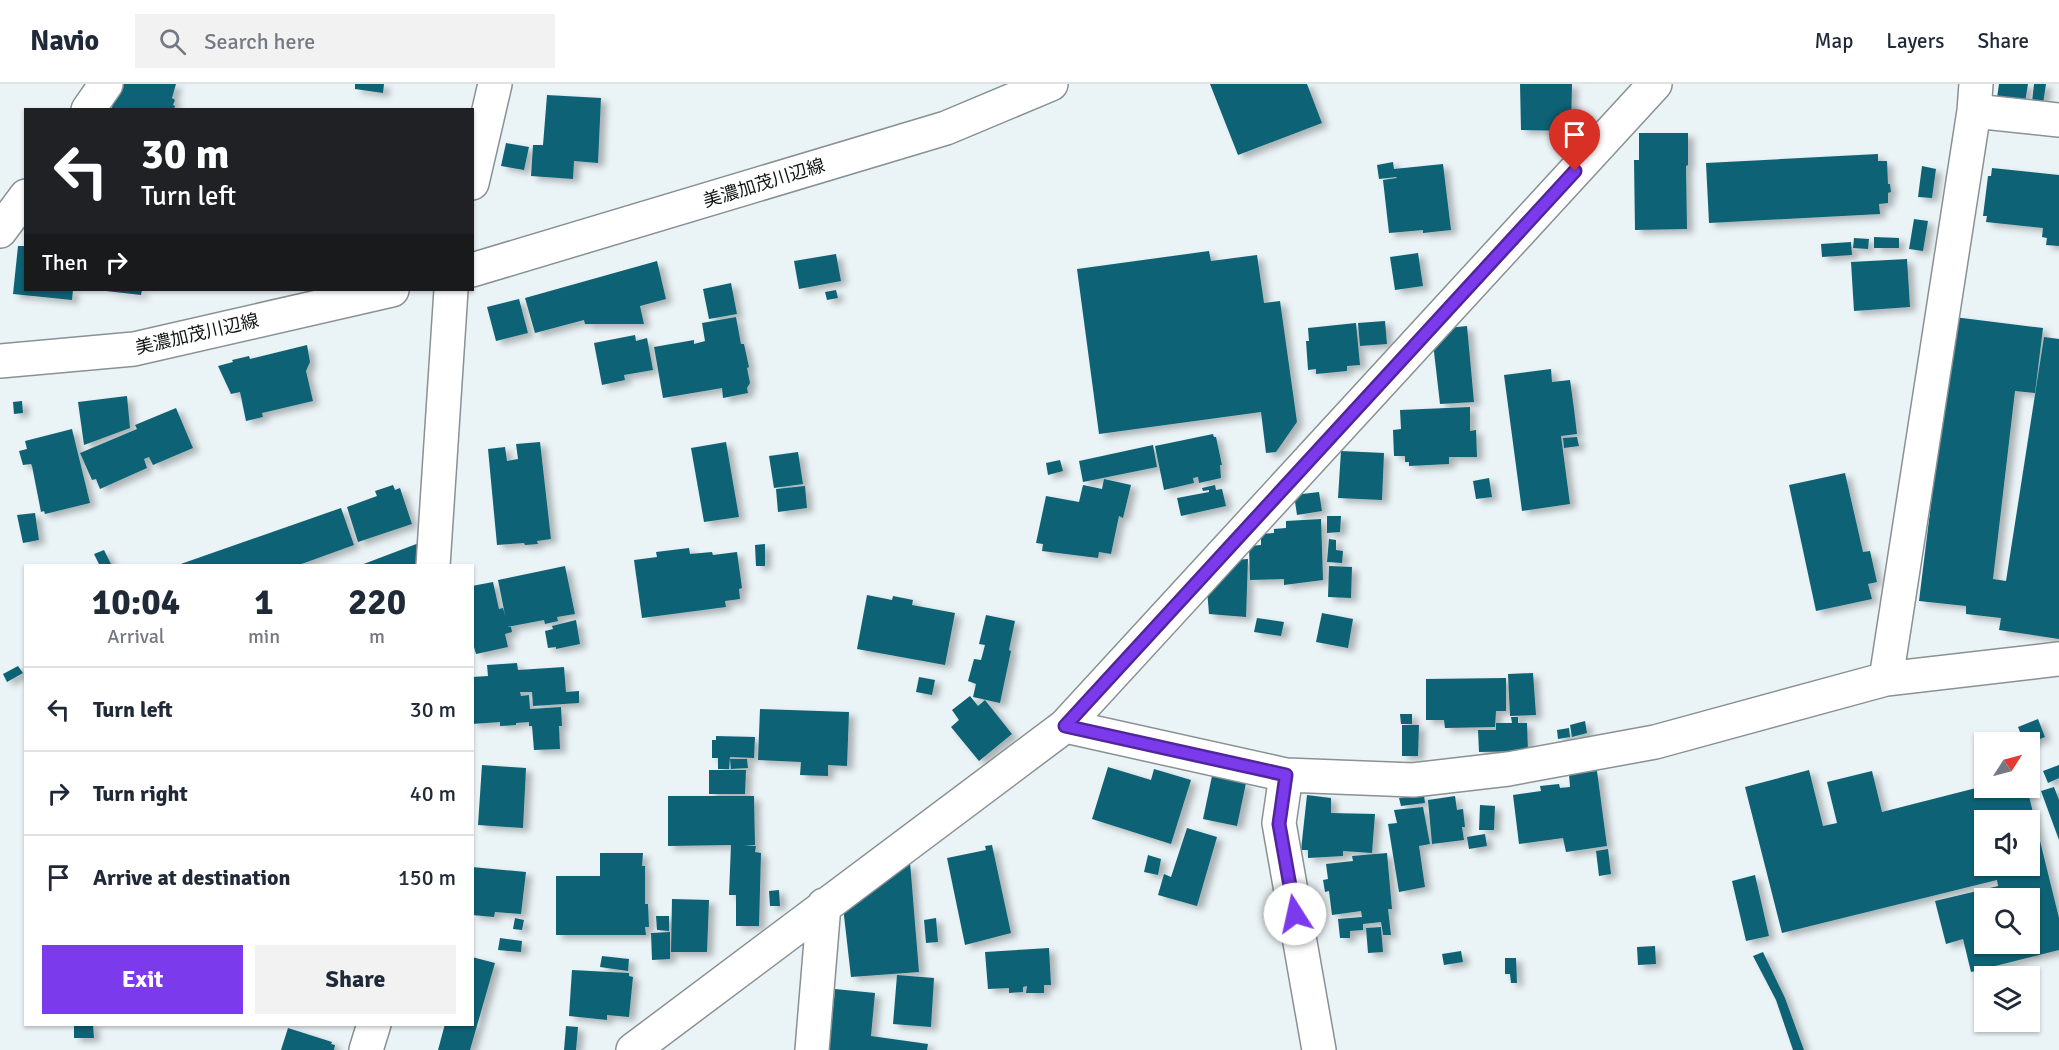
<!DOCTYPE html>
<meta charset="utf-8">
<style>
:root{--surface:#fff;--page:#f2f2f3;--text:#1f2937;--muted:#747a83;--line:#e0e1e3;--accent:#7c3aed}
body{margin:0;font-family:Signika,"Noto Sans JP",sans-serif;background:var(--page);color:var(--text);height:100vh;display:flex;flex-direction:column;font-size:22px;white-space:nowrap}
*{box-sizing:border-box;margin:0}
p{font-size:20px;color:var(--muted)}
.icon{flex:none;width:33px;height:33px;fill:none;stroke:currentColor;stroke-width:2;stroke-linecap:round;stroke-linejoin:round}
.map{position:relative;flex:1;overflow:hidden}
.sheet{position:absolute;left:24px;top:480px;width:450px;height:462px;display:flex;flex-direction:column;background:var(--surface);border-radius:0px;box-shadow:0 2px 4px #0004}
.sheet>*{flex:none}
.banner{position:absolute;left:24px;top:24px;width:450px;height:183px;border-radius:0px;box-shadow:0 2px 4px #0004;background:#202124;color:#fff;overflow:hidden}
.needle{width:39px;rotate:54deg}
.fabs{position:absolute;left:1974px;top:648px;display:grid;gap:12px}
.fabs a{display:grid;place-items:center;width:66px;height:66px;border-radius:0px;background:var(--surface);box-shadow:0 2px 4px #0004;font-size:30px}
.pin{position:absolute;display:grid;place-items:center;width:51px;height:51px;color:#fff;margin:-62px -26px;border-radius:50% 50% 50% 0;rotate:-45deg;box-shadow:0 0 6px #0007}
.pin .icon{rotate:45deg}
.me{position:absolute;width:66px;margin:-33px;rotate:350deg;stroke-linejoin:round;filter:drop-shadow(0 0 4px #0008)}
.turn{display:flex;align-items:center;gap:21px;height:126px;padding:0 18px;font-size:27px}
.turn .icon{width:78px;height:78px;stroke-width:2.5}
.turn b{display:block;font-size:42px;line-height:51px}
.then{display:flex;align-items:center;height:57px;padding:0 18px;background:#0003;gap:12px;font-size:22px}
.eta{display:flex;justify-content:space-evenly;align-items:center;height:102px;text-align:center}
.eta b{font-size:36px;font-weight:800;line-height:42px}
.button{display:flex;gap:12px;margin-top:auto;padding:12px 18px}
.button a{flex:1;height:69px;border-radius:0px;background:var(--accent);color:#fff;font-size:24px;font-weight:800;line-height:69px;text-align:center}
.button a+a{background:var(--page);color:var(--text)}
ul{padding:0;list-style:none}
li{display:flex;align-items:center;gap:18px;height:84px;padding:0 18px;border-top:2px solid var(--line)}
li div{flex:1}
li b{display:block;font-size:22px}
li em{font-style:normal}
header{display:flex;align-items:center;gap:36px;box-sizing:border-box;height:84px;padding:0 30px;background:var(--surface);border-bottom:2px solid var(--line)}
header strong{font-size:28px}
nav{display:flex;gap:33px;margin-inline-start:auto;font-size:21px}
.search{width:420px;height:54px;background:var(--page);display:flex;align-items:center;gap:15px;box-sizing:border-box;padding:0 21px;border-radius:0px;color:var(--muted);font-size:22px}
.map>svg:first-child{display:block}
.building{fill:#106275;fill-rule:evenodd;filter:url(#shadow)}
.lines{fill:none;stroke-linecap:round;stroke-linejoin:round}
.minor-casing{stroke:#899194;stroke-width:36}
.major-casing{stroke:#899194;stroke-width:36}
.minor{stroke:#fff;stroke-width:33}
.major{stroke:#fff;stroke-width:33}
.route-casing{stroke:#51269a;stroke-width:15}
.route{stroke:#7c3aed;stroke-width:10}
.labels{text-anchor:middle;stroke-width:6;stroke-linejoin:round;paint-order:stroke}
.street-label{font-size:18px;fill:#101314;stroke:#fff}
</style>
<header>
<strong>Navio</strong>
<div class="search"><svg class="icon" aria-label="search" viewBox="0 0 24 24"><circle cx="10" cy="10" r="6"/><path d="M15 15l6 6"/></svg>Search here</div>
<nav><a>Map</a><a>Layers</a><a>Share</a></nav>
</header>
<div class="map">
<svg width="2059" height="966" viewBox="0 0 2059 966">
<defs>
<filter id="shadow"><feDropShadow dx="6" dy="4" stdDeviation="3" flood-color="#0004"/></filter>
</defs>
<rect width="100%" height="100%" fill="#eaf3f6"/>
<path class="building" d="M119 0H176L172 14 175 16 173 21 175 22 174 26H111Z
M355 0H384L383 9 355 5Z
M1210 0H1307L1322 39 1238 71Z
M1520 0H1572L1571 47 1521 46Z
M1999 0H2028L2025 18 1997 14Z
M2034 0H2046L2043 20 2032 18Z
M547 11 601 14 598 79 574 77 573 95 531 92 533 61H543Z
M1639 49H1688V81L1686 82 1687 145 1635 146 1634 76H1639Z
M506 59 529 63 524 86 501 82Z
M1878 70V77H1887L1888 100H1890L1891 108 1888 109V119L1879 120 1880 130 1709 139 1706 79Z
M1393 78 1394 85 1443 80 1451 146 1423 149V146L1389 149 1383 96 1397 94 1396 93 1379 95 1377 81Z
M1922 82 1936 85 1932 114 1918 113Z
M1992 84 2059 91V162L2046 161 2047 154 2042 153 2043 144 1986 138 1987 132H1983L1988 92H1991Z
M1914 135 1928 137 1923 167 1909 165Z
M1874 153 1899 154V164H1874Z
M1854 154 1869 155 1868 165 1853 164Z
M1851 158 1852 171 1822 173 1821 160Z
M18 162H26V206H73L72 216 13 210Z
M1209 167 1211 177 1257 171 1264 219 1280 217 1297 338 1276 368 1266 369 1261 328 1099 350 1077 185Z
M1418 169 1423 202 1395 206 1390 173Z
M836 170 841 197 799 205 794 177Z
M1907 175 1910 223 1854 227 1851 178Z
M657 177 666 215 640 222 644 240H585L584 236 535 249 525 214Z
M731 199 737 230 709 235 703 205Z
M106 206H142L141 211 106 207Z
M836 206 838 214 827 216 825 208Z
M519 215 528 249 496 257 487 223Z
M736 233 741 260H744L749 283 747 284 750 299 747 304 748 309 723 314 722 304 663 314 654 263 694 256V260L705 257 702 239Z
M1954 233 2043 244 2035 309 2015 307 1993 495 2006 497 2044 253 2059 255V555L1999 546 2001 534 1966 530V522L1919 517Z
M1385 237 1387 260 1360 262 1358 239Z
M1356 239 1360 281 1347 282V287L1316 290V285L1308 286 1306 257H1309L1308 244Z
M1467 242 1474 318 1440 320 1433 259 1448 244Z
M635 251 636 257 647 254 653 286 624 291 625 296 602 301 594 259Z
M307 261 310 278 306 287 313 317 262 329 263 333 246 337 240 308 231 310 218 282 233 278 232 276 249 272 250 275Z
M1551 285 1552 298 1570 296 1574 325 1577 350 1561 352 1570 420 1522 427 1504 291Z
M127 312 130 344 84 361 78 318Z
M22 317 23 329 14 330 13 318Z
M1470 323V347L1476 346 1477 373H1449V380L1409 382V378H1405V372H1394L1393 346 1401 345 1400 326Z
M176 324 193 364 153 381 149 373 144 375 147 384 100 405 96 395 92 396 80 369 137 345 135 341Z
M72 345 90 419 45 430 44 427 41 428 32 382 31 380 23 381 19 367 27 365 25 357Z
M1213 350 1214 353H1216L1222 381H1220L1221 394 1199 399 1198 393 1193 394 1194 399 1164 406 1155 362Z
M1577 353 1579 362 1564 364 1563 354Z
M540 358 551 455 537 457 538 460 525 461 524 459 497 461 488 365 505 363 507 377 518 375 516 360Z
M726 358 739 433 704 438 691 364Z
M1153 361 1157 383 1083 398 1079 377Z
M1341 367 1384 369 1382 416 1338 414Z
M798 368 803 400 774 404 769 372Z
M1060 376 1063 387 1048 391 1046 379Z
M1845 389 1863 468 1870 467 1877 498 1868 500 1872 515 1816 527 1789 401Z
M1489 394 1492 413 1476 415 1473 397Z
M1104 395 1131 401 1123 434 1119 432 1111 470 1099 468 1098 474 1042 467 1043 460 1036 459 1046 412 1079 418 1083 401 1102 405Z
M393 401 395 406 400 404 412 440 358 458 347 423 377 412 375 407Z
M1215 401 1216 406 1222 405 1226 422 1181 432 1177 414 1209 408V406L1203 407 1202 404Z
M805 402 807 424 778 428 776 405Z
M1319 408 1322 427 1297 431 1294 411Z
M341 424 354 461 296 482H175Z
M35 429 39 456 23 459 17 431Z
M1327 432H1341L1340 448 1327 449Z
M1321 435 1323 496 1284 501V495L1250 496 1249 462 1261 461V450L1274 449V445L1286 444V437Z
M1329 455 1336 456V466L1343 467 1342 479 1327 478Z
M419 459 417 482H361V481Z
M765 460V482H756L755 461Z
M689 464 690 470 712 468 713 471 737 468 742 504 739 505 740 515 725 517 726 523 642 534 634 476 657 473 656 468Z
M104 466 112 482H100L94 470Z
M1248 475 1246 533 1209 530 1207 505 1233 476Z
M565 482 575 530 557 533 558 537 545 540 544 536 507 543H511L512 548 505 550 508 563 476 570 472 556V502L493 498 499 525 503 524 505 531 498 496Z
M1329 482 1352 483 1351 514 1328 513Z
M867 511 892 516 893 512 913 516 912 521 955 529 945 581 857 565Z
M1322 529 1353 535 1348 564 1316 558Z
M986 531 1015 537 1009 566 1011 567 1000 619 973 613 976 600 968 597 974 575 981 576 985 561 979 560Z
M1257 534 1284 538 1281 552 1254 548Z
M576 536 580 560 556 565V563L548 564 545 547 553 545 552 542Z
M517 579 518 586 564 583 566 608 579 607V619L533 622 532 608H520L521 612 529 611 530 625 561 623 562 642H559L560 665 534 666 532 642H529V638L516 639V641L500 642V638L472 640V593L488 592 487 581Z
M18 582 23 589 7 598 3 590Z
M1533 589 1536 631 1510 632 1508 590Z
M919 593 935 596 932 611 916 608Z
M1506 594V627H1496L1495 643 1445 644 1444 636H1426V595Z
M970 612 978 622 985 616 1012 650 979 677 951 643 959 636 952 626Z
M760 625 849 628 847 682 828 681V692L800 691 801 678 758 676Z
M1400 630H1412V640H1401Z
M1511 633H1518V639H1527L1528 667 1479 668 1478 646H1496V639H1512Z
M2038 635 2045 653 2030 659 2024 658 2018 643Z
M1585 637 1587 649 1572 653 1570 641Z
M1402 641H1419L1418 672H1402Z
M1569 644 1570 653 1558 655 1557 646Z
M716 652 755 653 754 674 730 673 729 685H718V674H712V656H716Z
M730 675H747L748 684 731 685Z
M482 681 526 684 523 744 478 741Z
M2059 681V694L2048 699 2043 687Z
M1108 683 1151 696 1154 685 1191 696 1171 760 1092 735Z
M709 686H746L745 710H709Z
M1809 686 1823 742 1837 739 1827 698 1872 687 1882 728 1984 702 2027 704 2059 834V866L1971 888 1963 855 1946 860 1935 817 1998 802 1997 796 1782 849 1745 703ZM1984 736H2030V782H1984ZM1984 814H2030V860H1984Z
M1597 687 1607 762 1566 768 1563 754 1519 760 1513 711 1541 707 1540 702 1559 700 1560 704 1570 703 1569 690Z
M1212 692 1246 699 1237 742 1203 735Z
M2054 703 2059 716V756L2041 707Z
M1307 711 1331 714V729L1375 730 1372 769 1343 767V772L1308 774V766H1301Z
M1424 711 1425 719 1401 722 1399 714Z
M668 712H754L755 761 744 762H756L755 768 761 769 759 842H736V811H729L731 761 668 762Z
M1455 712 1457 726 1463 725 1465 743H1462L1464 756 1432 760 1428 716Z
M1480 721 1495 722 1494 746H1479Z
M1423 723 1430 760 1419 762 1425 803 1399 808 1388 740 1397 739 1394 726Z
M1187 744 1217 753 1197 822 1158 811 1164 790 1171 793Z
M1485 750 1487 762 1469 765 1467 753Z
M992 761 1011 849 965 861 947 774 986 766 985 762Z
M1608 765 1611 790 1599 792 1596 767Z
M600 769H643L642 782H645V820H648L649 843H645L646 851H556V792H600Z
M1387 769 1392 825H1388L1391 851H1383L1381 838 1363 840V846L1350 847V854H1340L1338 835 1362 833 1361 827 1332 831 1329 807 1325 808 1323 796 1328 795 1326 780 1353 777 1352 772Z
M1148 771 1161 775 1158 791 1144 788Z
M910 778 919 888 851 893 843 823Z
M472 783 526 788 521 830 495 828 494 833 472 831Z
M1755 791 1769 852 1746 857 1732 797Z
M779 806 780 822H770L769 807Z
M672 815 709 816 707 868H671Z
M656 832H669V847L657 846Z
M515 834 524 836 522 846 513 845Z
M936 834 938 858 926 859 924 836Z
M1381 843 1383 868 1368 869 1366 844Z
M670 848V875L652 876 651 849Z
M500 854 522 857 521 868 498 866Z
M1655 862 1656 880 1638 881 1637 863Z
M1049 864 1051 901H1044V909H1026L1027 902 1023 903V908L1009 909V904L988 905 985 868Z
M1461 867 1463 878 1444 881 1442 870Z
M1763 868 1785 914 1804 966H1793L1776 916 1753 872Z
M602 872 629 875 628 887 600 883Z
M472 873 495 879 470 966H438L445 940H472Z
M1505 874H1516L1517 899H1511L1510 890H1505Z
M572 886 629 889V892L633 893 629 933 607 931V936L569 932Z
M897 891 934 894 931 943 893 940Z
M835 905 875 909 871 952 928 960 927 966H829Z
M74 940H93L94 954H74Z
M566 942 578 943 576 966H564Z
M288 944 332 958 331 960 335 961 334 966H281Z"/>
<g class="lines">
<g class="minor-casing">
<path id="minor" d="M88 26 106 0
M1974 27 2059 36
M472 99 495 0
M0 147 26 112
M433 482 451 206
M1886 595 1974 27 1976 0
M1065 642 1286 691 1413 696 1508 685 1655 658 1886 595 2059 575
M1286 691 1279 739 1319 966
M366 966 374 940
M633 966 1065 642 1655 0
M812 966 824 821"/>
</g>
<g class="major-casing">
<path id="major" d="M472 186 946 44 1051 0
M0 277 134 265 392 206"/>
</g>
<use href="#minor" class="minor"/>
<use href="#major" class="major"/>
</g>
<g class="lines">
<g class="route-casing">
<path id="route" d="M1295 830 1279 740 1286 691 1065 642 1575 87"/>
</g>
<use href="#route" class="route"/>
</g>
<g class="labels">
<g class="street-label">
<text transform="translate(764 99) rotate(-17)" y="6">美濃加茂川辺線</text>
<text transform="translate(197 250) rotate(-13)" y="6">美濃加茂川辺線</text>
</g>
</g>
</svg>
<div class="fabs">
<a><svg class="needle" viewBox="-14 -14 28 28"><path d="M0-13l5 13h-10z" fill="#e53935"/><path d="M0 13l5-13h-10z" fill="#747a83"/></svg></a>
<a><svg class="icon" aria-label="sound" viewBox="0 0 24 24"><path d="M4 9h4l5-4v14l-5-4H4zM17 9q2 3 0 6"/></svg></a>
<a><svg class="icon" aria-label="search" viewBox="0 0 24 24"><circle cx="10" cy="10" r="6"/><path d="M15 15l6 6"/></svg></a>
<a><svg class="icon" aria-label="layers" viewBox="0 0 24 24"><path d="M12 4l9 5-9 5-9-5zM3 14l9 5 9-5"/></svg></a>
</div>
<div class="pin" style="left:1575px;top:87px;background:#d93025"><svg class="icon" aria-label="arrive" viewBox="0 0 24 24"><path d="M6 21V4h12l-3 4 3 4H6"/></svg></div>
<svg class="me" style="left:1295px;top:830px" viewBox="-20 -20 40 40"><circle r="19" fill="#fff"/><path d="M0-13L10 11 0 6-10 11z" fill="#7c3aed"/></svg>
<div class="banner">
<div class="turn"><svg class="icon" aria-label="left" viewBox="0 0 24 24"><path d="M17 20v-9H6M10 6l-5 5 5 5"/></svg><div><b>30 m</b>Turn left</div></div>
<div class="then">Then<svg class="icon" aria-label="right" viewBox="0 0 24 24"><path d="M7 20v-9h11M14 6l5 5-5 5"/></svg></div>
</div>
<section class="sheet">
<div class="eta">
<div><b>10:04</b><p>Arrival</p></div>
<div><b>1</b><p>min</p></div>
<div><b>220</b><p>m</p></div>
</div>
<ul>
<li><svg class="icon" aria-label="left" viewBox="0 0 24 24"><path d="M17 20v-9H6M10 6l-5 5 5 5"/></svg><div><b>Turn left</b></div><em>30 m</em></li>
<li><svg class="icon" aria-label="right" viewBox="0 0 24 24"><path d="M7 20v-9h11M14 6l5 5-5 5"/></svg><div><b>Turn right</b></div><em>40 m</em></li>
<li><svg class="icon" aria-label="arrive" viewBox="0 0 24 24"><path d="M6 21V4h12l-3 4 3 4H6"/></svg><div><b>Arrive at destination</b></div><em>150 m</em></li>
</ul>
<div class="button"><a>Exit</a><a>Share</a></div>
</section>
</div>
